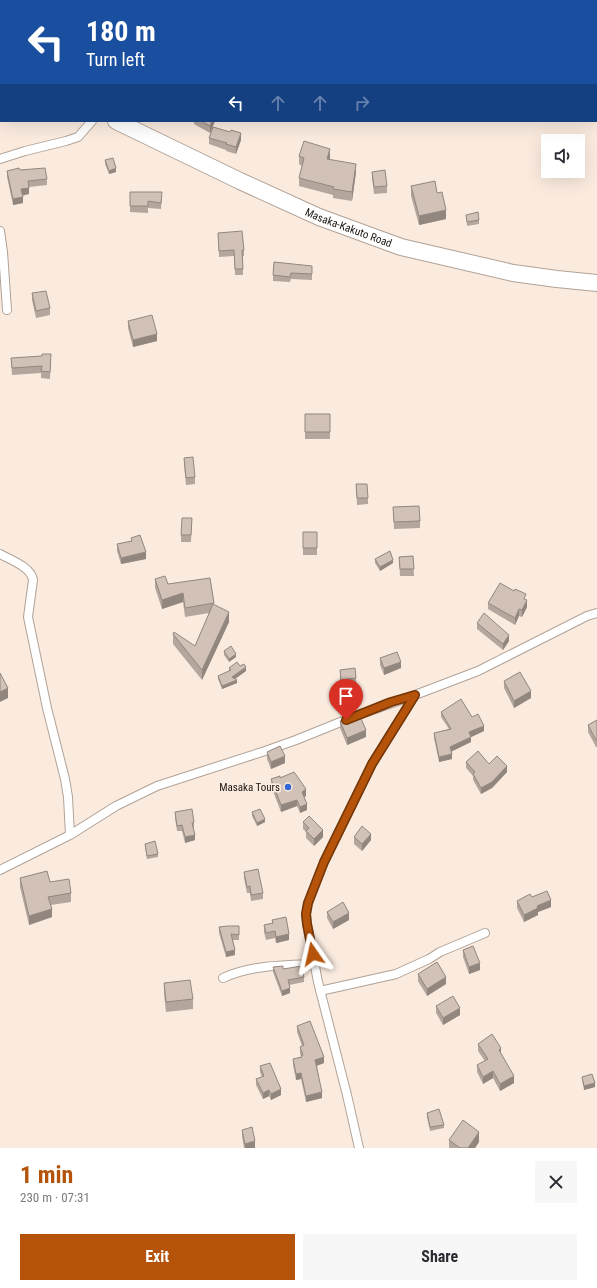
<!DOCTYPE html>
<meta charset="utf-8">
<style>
:root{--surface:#fff;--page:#f7f7f7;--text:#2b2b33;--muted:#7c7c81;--accent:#b45309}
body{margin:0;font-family:"Roboto Condensed",sans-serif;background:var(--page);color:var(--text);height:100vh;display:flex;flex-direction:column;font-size:15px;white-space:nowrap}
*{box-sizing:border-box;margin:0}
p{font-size:13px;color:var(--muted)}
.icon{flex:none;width:22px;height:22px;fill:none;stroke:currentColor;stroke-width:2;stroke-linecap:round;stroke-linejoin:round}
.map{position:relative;height:1148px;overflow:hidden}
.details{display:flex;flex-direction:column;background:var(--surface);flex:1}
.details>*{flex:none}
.guide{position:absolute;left:0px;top:0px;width:597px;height:122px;box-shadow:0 4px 16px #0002;background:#1a4fa0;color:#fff;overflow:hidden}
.tools{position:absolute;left:541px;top:134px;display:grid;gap:8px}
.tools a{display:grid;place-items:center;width:44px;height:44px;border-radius:0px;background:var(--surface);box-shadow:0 4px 16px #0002;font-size:20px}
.pin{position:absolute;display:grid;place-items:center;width:34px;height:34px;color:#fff;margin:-41px -17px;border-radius:50% 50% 50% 0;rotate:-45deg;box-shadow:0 0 4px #0007}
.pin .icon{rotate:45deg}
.me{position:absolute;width:44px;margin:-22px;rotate:349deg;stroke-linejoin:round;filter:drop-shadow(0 0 3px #0008)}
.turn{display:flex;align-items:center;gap:14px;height:84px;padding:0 20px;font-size:18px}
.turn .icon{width:52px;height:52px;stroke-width:2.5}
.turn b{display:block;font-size:28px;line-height:34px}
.lanes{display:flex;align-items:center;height:38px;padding:0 20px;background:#0003;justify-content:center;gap:20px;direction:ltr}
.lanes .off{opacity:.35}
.round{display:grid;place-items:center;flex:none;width:42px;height:42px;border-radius:0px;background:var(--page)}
.head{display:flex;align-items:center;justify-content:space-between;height:68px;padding:0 20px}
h1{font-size:24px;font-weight:700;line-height:30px;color:var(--accent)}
.button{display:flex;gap:8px;margin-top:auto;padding:8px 20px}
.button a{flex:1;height:46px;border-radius:0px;background:var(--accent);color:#fff;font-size:16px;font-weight:700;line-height:46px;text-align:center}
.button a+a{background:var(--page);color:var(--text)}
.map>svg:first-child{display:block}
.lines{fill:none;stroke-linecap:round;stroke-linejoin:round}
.street-casing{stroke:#b1a297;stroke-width:10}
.highway-casing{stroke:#b1a297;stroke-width:18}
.street{stroke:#fff;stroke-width:8}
.highway{stroke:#fff;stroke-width:16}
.wall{fill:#b4a69d}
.shaded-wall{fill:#92877f}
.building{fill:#d1c1b6;stroke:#92877f}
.route-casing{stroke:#753606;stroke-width:10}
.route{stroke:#b45309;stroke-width:7}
.poi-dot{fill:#3466d5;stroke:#fbebdf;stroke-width:1.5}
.labels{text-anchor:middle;stroke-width:3.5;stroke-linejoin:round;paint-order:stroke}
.street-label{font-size:11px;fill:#1c1612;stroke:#fbebdf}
.poi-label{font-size:11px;fill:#1c1612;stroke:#fbebdf;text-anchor:end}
</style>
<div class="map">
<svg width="597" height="1148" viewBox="0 0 597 1148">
<rect width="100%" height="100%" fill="#fbebdf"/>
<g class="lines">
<g class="street-casing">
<path id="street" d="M0 159 25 151 66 141 78 137 92 121
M0 231 3 252 7 310
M0 554C11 560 31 567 33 580L28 617 47 708 65 779 68 797 70 835
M0 870 70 835 116 806 157 786 265 751 296 740 358 715 415 695 478 671 587 616 597 613
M223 978C251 965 284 965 314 964
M320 991 396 974 429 959 440 952 485 933
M359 1148 347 1095 318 982 307 924 306 914 308 903 324 862 372 764 415 695"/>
</g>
<g class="highway-casing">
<g id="highway">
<path d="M0 63 1 64"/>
<path id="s1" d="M116 121 240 181 319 217 401 247 513 273 557 279 597 283"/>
</g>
</g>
<use href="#street" class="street"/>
<use href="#highway" class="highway"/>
</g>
<path class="wall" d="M194 121H215L210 133 194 124Z
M209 138 241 140 236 154 226 151V150L209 144Z
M299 156 330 157V160L356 172 352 201 333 198V195L299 186V178L302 166 299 164Z
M105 160 116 172 109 174 105 164Z
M20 170 47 179V185L29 187V194L23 195V203L13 205 7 177V171Z
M372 172 387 186V193L374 194 372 178Z
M411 186 437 193 446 219 419 225 411 196Z
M130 192 162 198 161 209 148 208V213L130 212Z
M466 215 479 220V224L467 226Z
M218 233 244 250V256H243V275H235L234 256 219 257Z
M312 266V280L291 279 290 282 273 281V275Z
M32 293 50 308V315L36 318 32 300Z
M128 321 157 341 133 347 128 328Z
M11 358 51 361 50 379 41 378V373L12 375Z
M305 414H330V439H305Z
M184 458 195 477V484L186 485 184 465Z
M356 484 368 498V504L357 505Z
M393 507 420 521V528L394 529Z
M192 518 191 542H181V535Z
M303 532H317V555H303Z
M131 538 146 559 121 564 117 551V544L131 541Z
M413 556 414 576H400L399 557Z
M375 559 393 563 380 571 375 563Z
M210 578 214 605 229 622 202 680 173 644V634L195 646 209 613 185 617 183 602 162 609 155 588V579L168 584Z
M526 600 527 607 522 617 519 616 515 625 488 609V603Z
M477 623 509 641 503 650 477 629Z
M224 651 236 657 229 662 224 655Z
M380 658 401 668 384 675 380 665Z
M240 666 246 671 235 679 237 683 222 689 218 679V676L229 671V668Z
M340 670 356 678V685L341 687 340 677Z
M504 681 531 698 514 708 504 688Z
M441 712 472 717 484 731 471 737V742L451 752 452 759 439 762 434 738V733L449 729 441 717Z
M597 720V747H596L588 732V725Z
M340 721 366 737 347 745 340 728Z
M267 752 285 763 271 769 267 759Z
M466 762 489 764 507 772 492 788 481 794 473 780V776L466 768Z
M280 778 306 796 304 797 307 810 300 813 297 806 281 812 271 786V779Z
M175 812 194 822V828H193L195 840 185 843 182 831H177L175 818Z
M252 812 265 822 257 826 252 816Z
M303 822 323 837 314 846 306 838V832L303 829Z
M354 837 371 840 362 851 354 844Z
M145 844 158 854V857L147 859 145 847Z
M244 872 263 893V899L251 901 250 893H247L244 878Z
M20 878 50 882 71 893V902L51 905 52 917 29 925 20 887Z
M532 897 551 907 538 912V915L524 922 517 908V901Z
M327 912 349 920 333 929 327 918Z
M272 920 289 940 276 943 275 938 266 940 264 932V925L272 924Z
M239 926V940H233L235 955 226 957 219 933V927Z
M463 950 480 970 469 974 463 957Z
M273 967 283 969 304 977V982L289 985 290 993 282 996 273 972Z
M418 974 446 984 427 996 418 981Z
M164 983 193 999V1009L166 1012 164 993Z
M436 1006 460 1015 443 1025 436 1013Z
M297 1026 324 1063 317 1066 322 1098 306 1102 301 1079 296 1080 293 1065V1059L301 1057 300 1053V1047L302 1046 297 1032Z
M478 1044 501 1054 514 1083 500 1091 493 1078 483 1084 477 1072V1065L485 1061 478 1051Z
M260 1066 281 1095 271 1100 269 1096 263 1099 256 1085V1079L262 1077 260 1072Z
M582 1077 595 1087 584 1090 582 1080Z
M427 1113 444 1125V1128L430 1131 427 1117Z
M242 1130 255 1148H244L242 1136Z
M449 1140 479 1142 475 1148H449Z"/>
<path class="shaded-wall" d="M212 121H215L210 133V126Z
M241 133V140L236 154V147Z
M330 149V157L327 168V159Z
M356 164V172L352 201V192Z
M116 168V172L109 174V171Z
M29 188V194L21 196V189Z
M23 197V203L13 205V199Z
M446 210V219L419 225V216Z
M157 334V341L133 347V340Z
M146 552V559L121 564V558Z
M393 560V563L380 571V567Z
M183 593V602L162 609V600Z
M527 600V607L522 617V610Z
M519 609V616L515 625V618Z
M229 612V622L202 680V670Z
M509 635V641L503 650V644Z
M236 654V657L229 662V659Z
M401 662V668L384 675V668Z
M246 667V671L232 681V677Z
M237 680V683L222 689V686Z
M8 688V698L0 702V692Z
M531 691V698L514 708V701Z
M484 726V731L469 738V732Z
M366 730V737L347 745V738Z
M471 737V742L450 752V747Z
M452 754V759L439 762V757Z
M285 756V763L271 769V762Z
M507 766V772L492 788 481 794V788Z
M306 789V796L302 798V792Z
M297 800V806L281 812V805Z
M307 804V810L300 813V807Z
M265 819V822L257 826V823Z
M323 830V837L314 846V839Z
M371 834V840L362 851V844Z
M195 835V840L185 843V837Z
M551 900V907L538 912V915L524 922V915L537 906Z
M52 909V917L29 925V916Z
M349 913V920L333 929V922Z
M289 934V940L276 943V937Z
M235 950V955L226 957V952Z
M480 963V970L469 974V967Z
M446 977V984L427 996V989Z
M290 988V993L282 996V991Z
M460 1008V1015L443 1025V1018Z
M501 1048V1055L499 1050Z
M324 1057V1063L315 1066V1060Z
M493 1071V1078L483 1084V1077Z
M301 1073V1079L296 1080V1074Z
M514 1076V1083L500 1091V1084Z
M595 1083V1087L584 1090V1086Z
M281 1089V1095L271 1100V1094Z
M269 1090V1096L263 1099V1093Z
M322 1092V1098L306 1102V1096Z
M479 1132V1142L475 1148H468Z
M255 1141V1148H245V1144Z"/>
<path class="building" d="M44 0H67V1H43Z
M201 121H212L210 126Z
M213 127 230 132 231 130 241 133 236 147 226 144 227 143 209 138Z
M304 141 330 149 327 159 356 164 352 192 333 189 334 187 299 178 304 158 299 156Z
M113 158 116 168 109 171 105 160Z
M19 168 20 170 45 168 47 179 28 181 29 188 21 189 23 197 13 199 7 171Z
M385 170 387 186 374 187 372 172Z
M435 181 437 193 442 192 446 210 419 216 411 186Z
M130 192H162L161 203 148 201V206H130Z
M478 212 479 220 467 222 466 215Z
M242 231 244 250H242L243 269H235L234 250 219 251 218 233Z
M274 262 312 266V274L291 273 290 277 273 275Z
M46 291 50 308 36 311 32 293Z
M152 315 157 334 133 340 128 321Z
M42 354H51L50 372 41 371 42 366 12 368 11 358 42 356Z
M305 414H330V432H305Z
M193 457 195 477 186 478 184 458Z
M356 484H367L368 498H357Z
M419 506 420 521 394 522 393 507Z
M182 518H192L191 535H181Z
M303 532H317V548H303Z
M140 535 146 552 121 558 117 544 132 541 131 538Z
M390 551 393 560 380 567 375 559Z
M413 556 414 569H400L399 557Z
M165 576 168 584 210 578 214 603 185 608 183 593 162 600 155 579Z
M500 583 514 591 515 589 526 594 524 599 527 600 522 610 519 609 515 618 488 603Z
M213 604 229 612 202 670 173 634 174 632 195 646Z
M484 613 509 635 503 644 477 623Z
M231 646 236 654 229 659 224 651Z
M397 652 401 662 384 668 380 658Z
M237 662 240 666 244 664 246 667 232 677 237 680 222 686 218 676 231 670 229 668Z
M355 668 356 678 341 680 340 670Z
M520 672 531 691 514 701 504 681Z
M0 673 8 688 0 692Z
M461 699 472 717 478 714 484 726 469 732 471 737 450 747 452 754 439 757 434 733 451 729 441 712Z
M359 714 366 730 347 738 340 721Z
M597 720V740H596L588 725Z
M280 746 285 756 271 762 267 752Z
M478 751 489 764 497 756 507 766 492 782 481 788 473 774 475 772 466 762Z
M294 772 306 789 302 792 307 804 300 807 297 800 281 805 271 779 280 776V778Z
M192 809 194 822 192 823 195 835 185 837 182 825 177 826 175 812Z
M260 809 265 819 257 823 252 812Z
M309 816 323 830 314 839 306 831 309 828 303 822Z
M362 826 371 834 362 844 354 837Z
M155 841 158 854 147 856 145 844Z
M258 869 263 893 251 895 250 886 247 887 244 872Z
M47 871 50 882 69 879 71 893 48 897 52 909 29 916 20 878Z
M547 891 551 900 537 906 538 908 524 915 517 901 530 894 532 897Z
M343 902 349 913 333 922 327 912Z
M286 917 289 934 276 937 275 931 266 933 264 925 273 923 272 920Z
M228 926H239V935L231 934 235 950 226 952 219 927Z
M473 946 480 963 469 967 463 950Z
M437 962 446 977 427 989 418 974Z
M283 966V969L302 966 304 977 288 980 290 988 282 991 273 967Z
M190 980 193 999 166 1002 164 983Z
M453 996 460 1008 443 1018 436 1006Z
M310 1021 324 1057 315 1060 322 1092 306 1096 301 1073 296 1074 293 1059 302 1057 301 1056 303 1055 300 1047 304 1045 297 1026Z
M492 1034 501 1048 499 1050 514 1076 500 1084 493 1071 483 1077 477 1065 488 1059 478 1044Z
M270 1063 281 1089 271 1094 269 1090 263 1093 256 1079 264 1076 260 1066Z
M592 1074 595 1083 584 1086 582 1077Z
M439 1109 444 1125 430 1127 427 1113Z
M463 1120 479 1132 468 1148H460L449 1140Z
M252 1127 255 1141 245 1144 242 1130Z"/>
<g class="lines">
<g class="route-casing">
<path id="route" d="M313 954 307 924 306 914 308 903 315 885 324 862 372 764 415 695 391 702 346 720"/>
</g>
<use href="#route" class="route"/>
</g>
<circle class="poi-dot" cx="288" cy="787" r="4"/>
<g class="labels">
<g class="street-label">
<text dy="4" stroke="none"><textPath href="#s1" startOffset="256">Masaka-Kakuto Road</textPath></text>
</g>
<g class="poi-label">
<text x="280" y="791">Masaka Tours</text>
</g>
</g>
</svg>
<div class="tools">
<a><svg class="icon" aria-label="sound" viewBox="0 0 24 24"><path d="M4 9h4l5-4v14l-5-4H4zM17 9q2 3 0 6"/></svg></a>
</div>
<div class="pin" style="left:346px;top:720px;background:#d93025"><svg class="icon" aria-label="arrive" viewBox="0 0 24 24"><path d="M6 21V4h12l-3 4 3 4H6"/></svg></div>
<svg class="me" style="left:313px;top:954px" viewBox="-20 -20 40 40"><path d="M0-17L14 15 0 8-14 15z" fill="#b45309" stroke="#fff" stroke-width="4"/></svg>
<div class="guide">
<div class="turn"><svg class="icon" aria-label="left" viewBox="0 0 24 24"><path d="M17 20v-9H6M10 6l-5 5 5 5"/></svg><div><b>180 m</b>Turn left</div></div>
<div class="lanes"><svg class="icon" aria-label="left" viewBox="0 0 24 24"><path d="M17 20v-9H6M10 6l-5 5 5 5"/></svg><svg class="icon off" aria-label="ahead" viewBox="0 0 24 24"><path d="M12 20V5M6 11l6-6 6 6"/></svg><svg class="icon off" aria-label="ahead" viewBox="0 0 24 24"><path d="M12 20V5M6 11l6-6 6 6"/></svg><svg class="icon off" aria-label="right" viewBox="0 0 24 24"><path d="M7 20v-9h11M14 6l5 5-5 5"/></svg></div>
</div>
</div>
<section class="details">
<div class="head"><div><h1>1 min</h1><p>230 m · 07:31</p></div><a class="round"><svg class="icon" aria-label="close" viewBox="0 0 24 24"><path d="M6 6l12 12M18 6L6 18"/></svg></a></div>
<div class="button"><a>Exit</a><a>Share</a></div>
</section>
